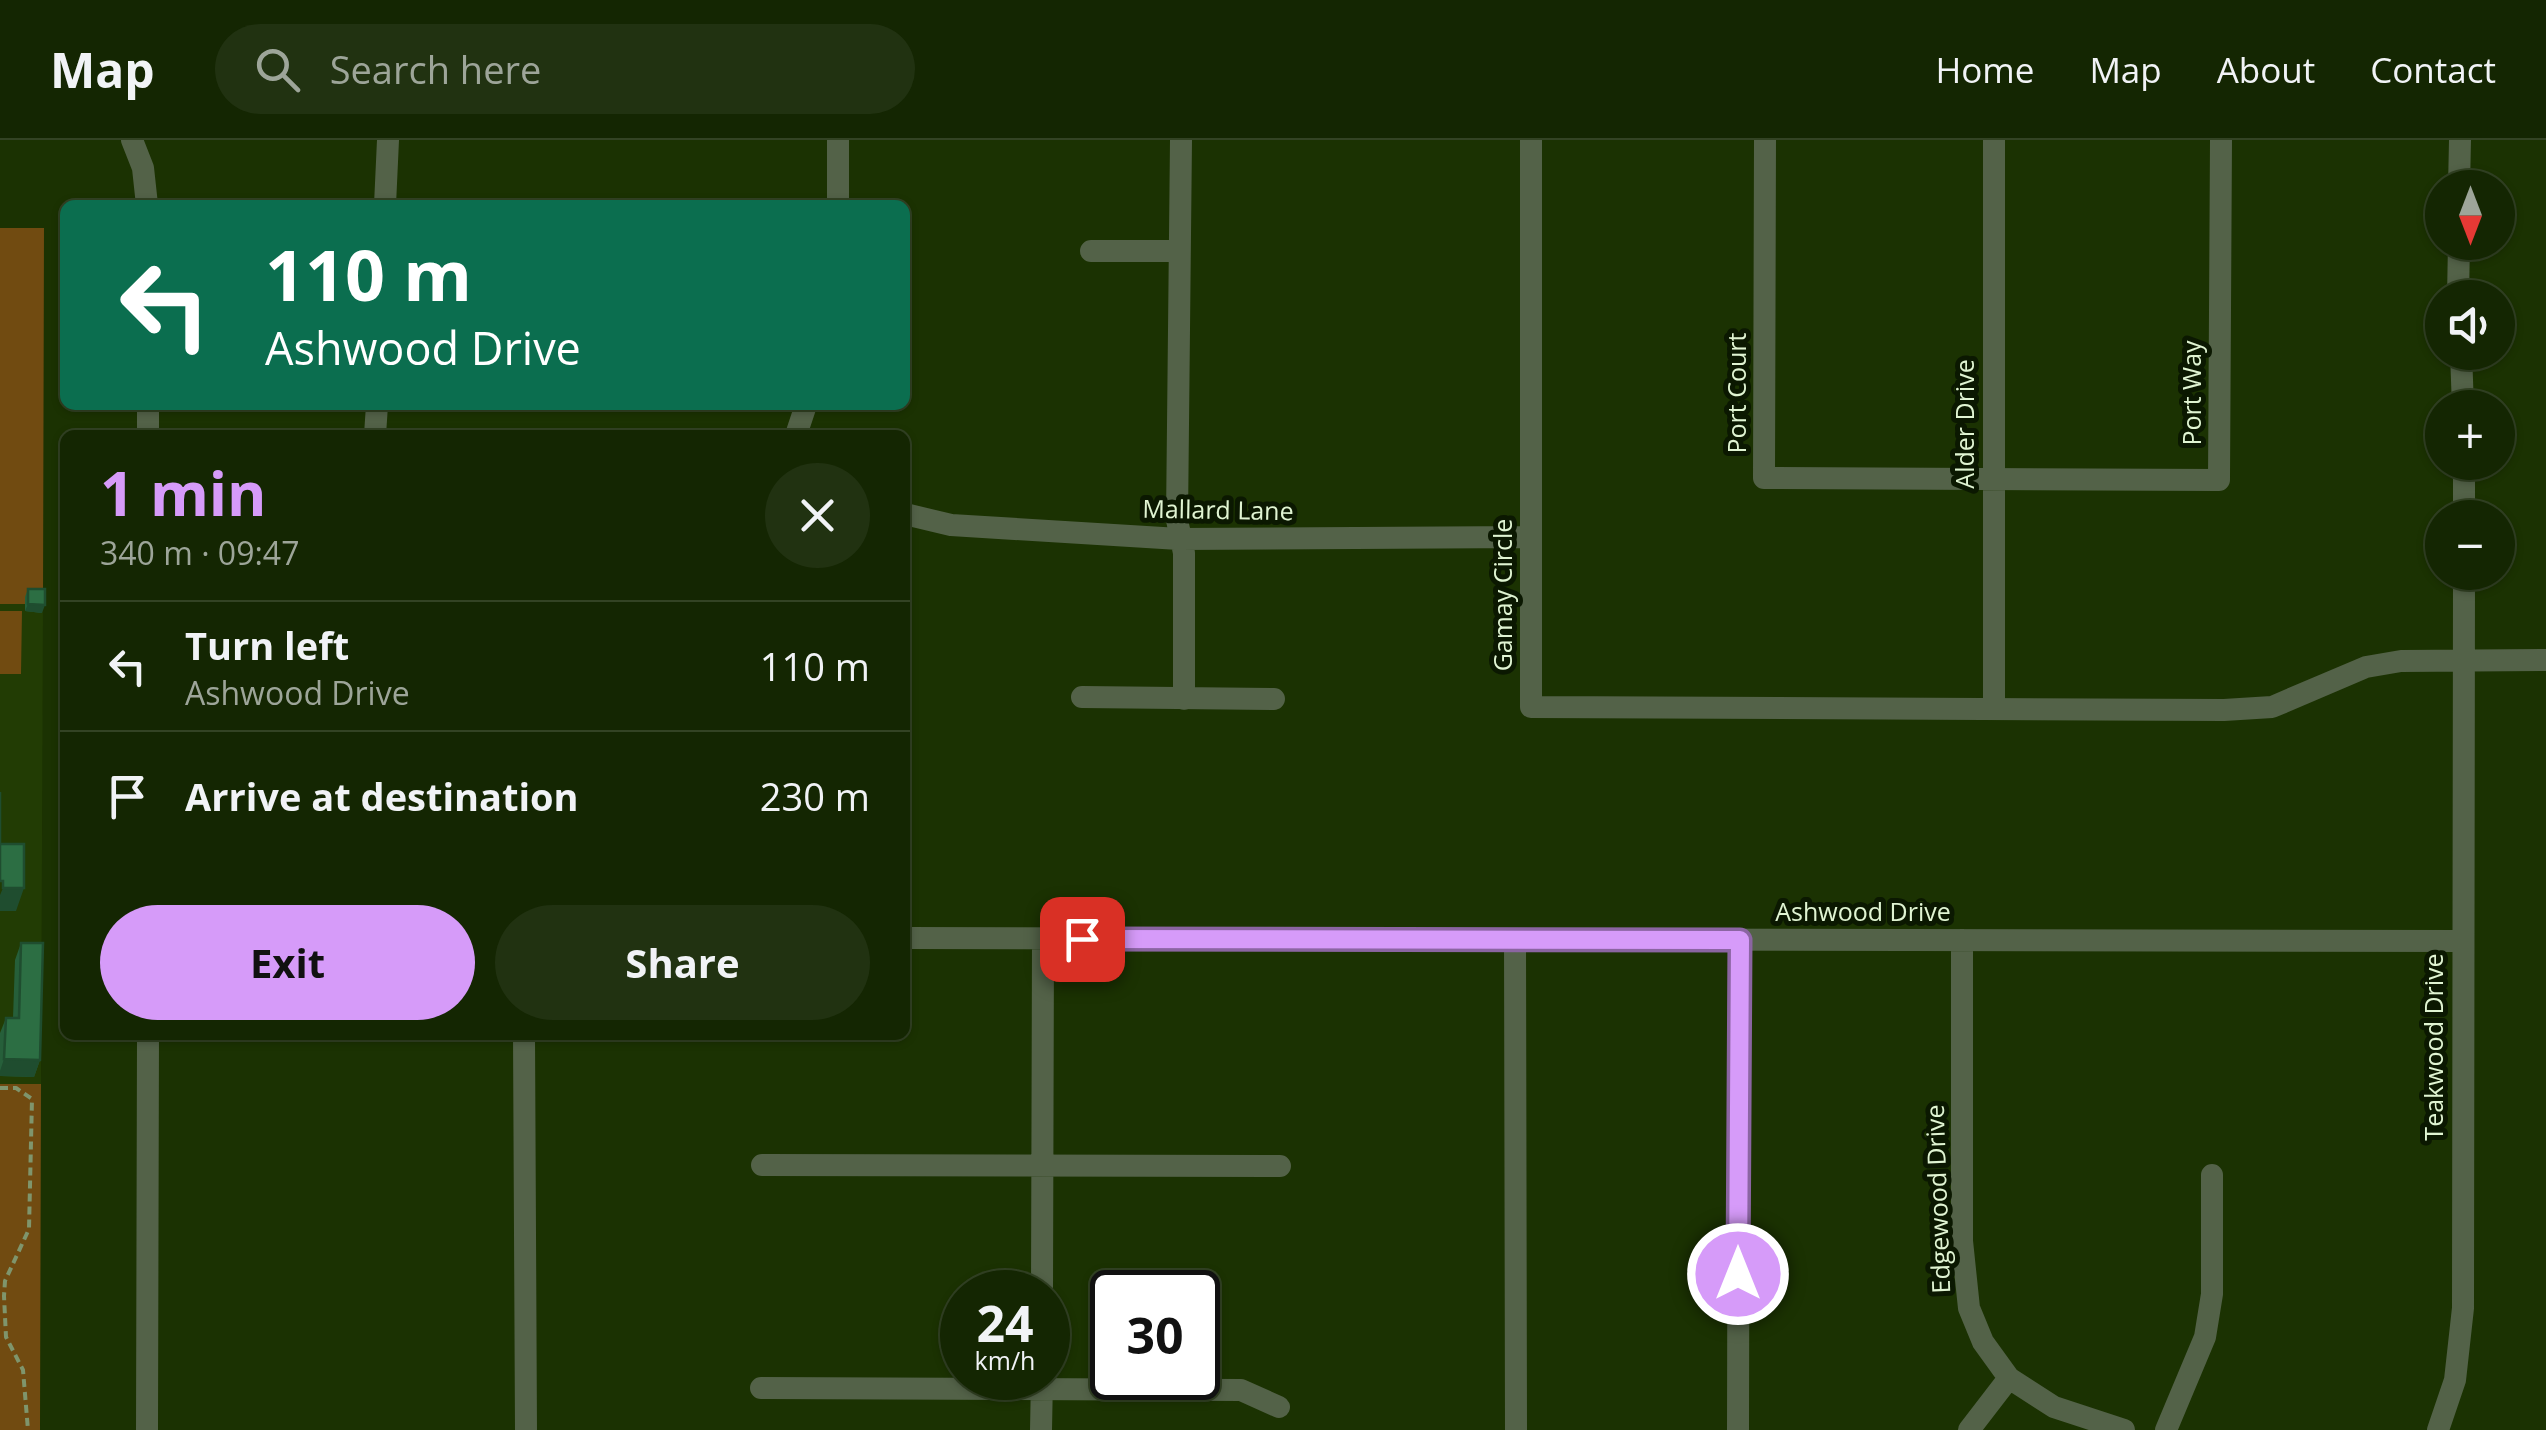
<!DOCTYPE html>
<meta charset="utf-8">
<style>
:root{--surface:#142602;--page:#213211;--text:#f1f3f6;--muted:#9da599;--line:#334324;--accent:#d69bf9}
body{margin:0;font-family:"Open Sans",sans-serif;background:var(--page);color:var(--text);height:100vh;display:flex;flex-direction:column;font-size:38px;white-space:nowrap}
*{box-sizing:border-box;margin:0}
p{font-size:32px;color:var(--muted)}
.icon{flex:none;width:55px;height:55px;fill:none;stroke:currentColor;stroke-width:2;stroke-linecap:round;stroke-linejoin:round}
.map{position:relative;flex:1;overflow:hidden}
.details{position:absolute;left:60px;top:290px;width:850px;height:610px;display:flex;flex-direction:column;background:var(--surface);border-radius:15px;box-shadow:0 2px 8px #0004,0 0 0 2px var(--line)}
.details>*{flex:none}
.hud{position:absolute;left:60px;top:60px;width:850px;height:210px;border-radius:15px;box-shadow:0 2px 8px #0004,0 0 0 2px var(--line);background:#0b6e4f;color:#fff;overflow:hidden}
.needle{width:65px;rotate:180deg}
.buttons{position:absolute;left:2425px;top:30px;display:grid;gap:20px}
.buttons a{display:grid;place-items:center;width:90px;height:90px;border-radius:50%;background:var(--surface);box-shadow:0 2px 8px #0004,0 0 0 2px var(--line);font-size:50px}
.speed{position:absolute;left:940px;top:1130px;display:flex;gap:20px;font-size:50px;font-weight:700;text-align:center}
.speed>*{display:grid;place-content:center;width:130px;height:130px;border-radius:50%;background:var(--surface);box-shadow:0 2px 8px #0004,0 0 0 2px var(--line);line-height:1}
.speed small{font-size:25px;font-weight:400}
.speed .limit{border:5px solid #111;border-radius:15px;background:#fff;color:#111}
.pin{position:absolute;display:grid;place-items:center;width:85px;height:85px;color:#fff;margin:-42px;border-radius:20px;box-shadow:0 5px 15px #0006}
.me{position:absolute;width:110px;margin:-55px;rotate:0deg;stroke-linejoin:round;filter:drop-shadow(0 0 8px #0008)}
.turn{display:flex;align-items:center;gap:35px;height:210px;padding:0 40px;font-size:45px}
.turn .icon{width:130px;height:130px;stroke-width:2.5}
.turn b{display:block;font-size:70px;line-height:85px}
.round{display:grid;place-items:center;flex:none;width:105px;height:105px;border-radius:52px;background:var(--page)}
.headline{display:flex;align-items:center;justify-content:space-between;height:170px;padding:0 40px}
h1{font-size:60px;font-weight:700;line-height:75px;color:var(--accent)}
.primary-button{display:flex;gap:20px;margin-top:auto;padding:20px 40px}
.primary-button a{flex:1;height:115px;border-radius:60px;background:var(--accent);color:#111;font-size:40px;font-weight:700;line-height:115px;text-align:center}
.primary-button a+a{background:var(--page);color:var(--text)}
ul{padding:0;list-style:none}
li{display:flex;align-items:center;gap:30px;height:130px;padding:0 40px;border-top:2px solid var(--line)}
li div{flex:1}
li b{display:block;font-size:38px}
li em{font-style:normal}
header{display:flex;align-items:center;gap:60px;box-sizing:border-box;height:140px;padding:0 50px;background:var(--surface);border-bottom:2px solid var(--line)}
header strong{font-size:48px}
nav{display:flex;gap:55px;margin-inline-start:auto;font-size:35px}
.search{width:700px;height:90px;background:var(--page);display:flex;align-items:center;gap:25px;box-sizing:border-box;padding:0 35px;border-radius:55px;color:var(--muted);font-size:38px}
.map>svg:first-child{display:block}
.built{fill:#223c04}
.green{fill:#714b11}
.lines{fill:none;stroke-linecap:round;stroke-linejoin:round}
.path{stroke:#7f956c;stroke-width:4;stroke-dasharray:8 5;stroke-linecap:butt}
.minor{stroke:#536248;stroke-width:22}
.wall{fill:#265f3a}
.shaded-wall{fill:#1f4d2f}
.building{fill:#2c6e43;stroke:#1f4d2f;stroke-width:2.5}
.route-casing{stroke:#8b65a2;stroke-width:25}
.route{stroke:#d69bf9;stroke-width:18}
.labels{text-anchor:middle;stroke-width:10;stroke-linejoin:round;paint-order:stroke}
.street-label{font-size:25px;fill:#e0f4d2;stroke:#0b1801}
</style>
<header>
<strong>Map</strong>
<div class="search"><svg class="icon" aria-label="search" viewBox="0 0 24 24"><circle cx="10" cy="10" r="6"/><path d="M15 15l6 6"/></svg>Search here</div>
<nav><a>Home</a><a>Map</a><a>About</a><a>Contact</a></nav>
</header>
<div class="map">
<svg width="2546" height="1290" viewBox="0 0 2546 1290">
<rect width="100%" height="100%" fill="#1b3202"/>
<path class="built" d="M0 464H43L41 944H0Z"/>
<path class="green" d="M0 88H44L43 464H0Z
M0 471H22L21 534H0Z
M0 944H41L40 1290H0Z"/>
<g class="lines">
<path class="path" d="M0 948H16L32 959 29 1089 5 1141 4 1156 6 1197 23 1230 28 1290"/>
<path class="minor" d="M132 0 143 28 147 65
M1181 0 1177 380 1184 413V559
M1531 0V567L2224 570 2272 567 2366 527 2401 521 2546 520
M1765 0 1764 338 2219 340 2221 0
M1994 0V568
M2459 48 2460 0
M385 65 388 0
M838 65V0
M1091 111H1178
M2458 158 2459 102
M2461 212 2463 268
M148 265V295
M375 295 377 265
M796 295 806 265
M2464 322V378
M905 374 951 385 1179 399 1530 397
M1082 557 1274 559
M905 798 2461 801
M1515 799 1516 1290
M1962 800V1101L1969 1168 1983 1202 2009 1238 2054 1267 2124 1290
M524 895 526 1290
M762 1025 1280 1026
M1042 1152 1043 799
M761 1248 1241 1250 1279 1267
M147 1290 148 895
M1041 1290 1042 1238
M1738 1290 1739 800
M1969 1290 2009 1238
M2166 1290 2205 1197 2212 1154V1035
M2438 1290 2455 1240 2463 1168 2464 432"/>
</g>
<path class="wall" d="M28 449 42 473 25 471V457Z
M21 803 40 920 34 937 0 936V893L6 878H13L15 820Z"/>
<path class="shaded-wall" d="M28 464 45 465 42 473 25 471Z
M3 748H24L16 771H0V755Z
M4 919 40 920 34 937 0 936V931Z"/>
<path class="building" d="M28 449H45V465L28 464Z
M0 652V704H24V748H3V741H0Z
M21 803H43L40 920 4 919 6 878H19Z"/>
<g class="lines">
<g class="route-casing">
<path id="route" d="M1082 799 1740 800 1738 1134"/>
</g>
<use href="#route" class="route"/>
</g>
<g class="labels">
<g class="street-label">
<text transform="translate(1737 253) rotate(-90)" y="9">Port Court</text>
<text transform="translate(2192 253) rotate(-90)" y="9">Port Way</text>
<text transform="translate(1965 284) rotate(-90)" y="9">Alder Drive</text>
<text transform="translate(1218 370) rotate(1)" y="9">Mallard Lane</text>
<text transform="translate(1503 455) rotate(-90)" y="9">Gamay Circle</text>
<text x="1863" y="781">Ashwood Drive</text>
<text transform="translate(2434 907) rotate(-90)" y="9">Teakwood Drive</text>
<text transform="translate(1938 1059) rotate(-92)" y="9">Edgewood Drive</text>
</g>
</g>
</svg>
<div class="buttons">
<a><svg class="needle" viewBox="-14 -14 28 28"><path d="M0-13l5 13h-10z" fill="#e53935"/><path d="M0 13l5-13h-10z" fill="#9da599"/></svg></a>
<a><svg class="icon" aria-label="sound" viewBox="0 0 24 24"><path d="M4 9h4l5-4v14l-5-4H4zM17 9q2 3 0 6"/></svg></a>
<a>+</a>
<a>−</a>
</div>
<div class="speed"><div>24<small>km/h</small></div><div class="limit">30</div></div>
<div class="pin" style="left:1082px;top:799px;background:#d93025"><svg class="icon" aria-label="arrive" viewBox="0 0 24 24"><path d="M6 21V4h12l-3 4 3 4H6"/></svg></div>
<svg class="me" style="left:1738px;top:1134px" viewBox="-20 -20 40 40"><circle r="17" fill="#d69bf9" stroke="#fff" stroke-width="3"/><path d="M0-11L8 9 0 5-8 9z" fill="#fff"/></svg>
<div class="hud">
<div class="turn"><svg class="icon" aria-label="left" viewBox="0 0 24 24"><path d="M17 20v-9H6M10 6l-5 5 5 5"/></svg><div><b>110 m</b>Ashwood Drive</div></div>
</div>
<section class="details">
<div class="headline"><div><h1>1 min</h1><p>340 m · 09:47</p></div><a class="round"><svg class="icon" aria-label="close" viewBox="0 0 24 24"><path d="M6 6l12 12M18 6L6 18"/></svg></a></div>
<ul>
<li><svg class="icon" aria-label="left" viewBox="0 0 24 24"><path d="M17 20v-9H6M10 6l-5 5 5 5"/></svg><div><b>Turn left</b><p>Ashwood Drive</p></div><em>110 m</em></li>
<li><svg class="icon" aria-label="arrive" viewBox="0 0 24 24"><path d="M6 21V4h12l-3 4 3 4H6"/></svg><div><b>Arrive at destination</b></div><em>230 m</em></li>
</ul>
<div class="primary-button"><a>Exit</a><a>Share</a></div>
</section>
</div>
